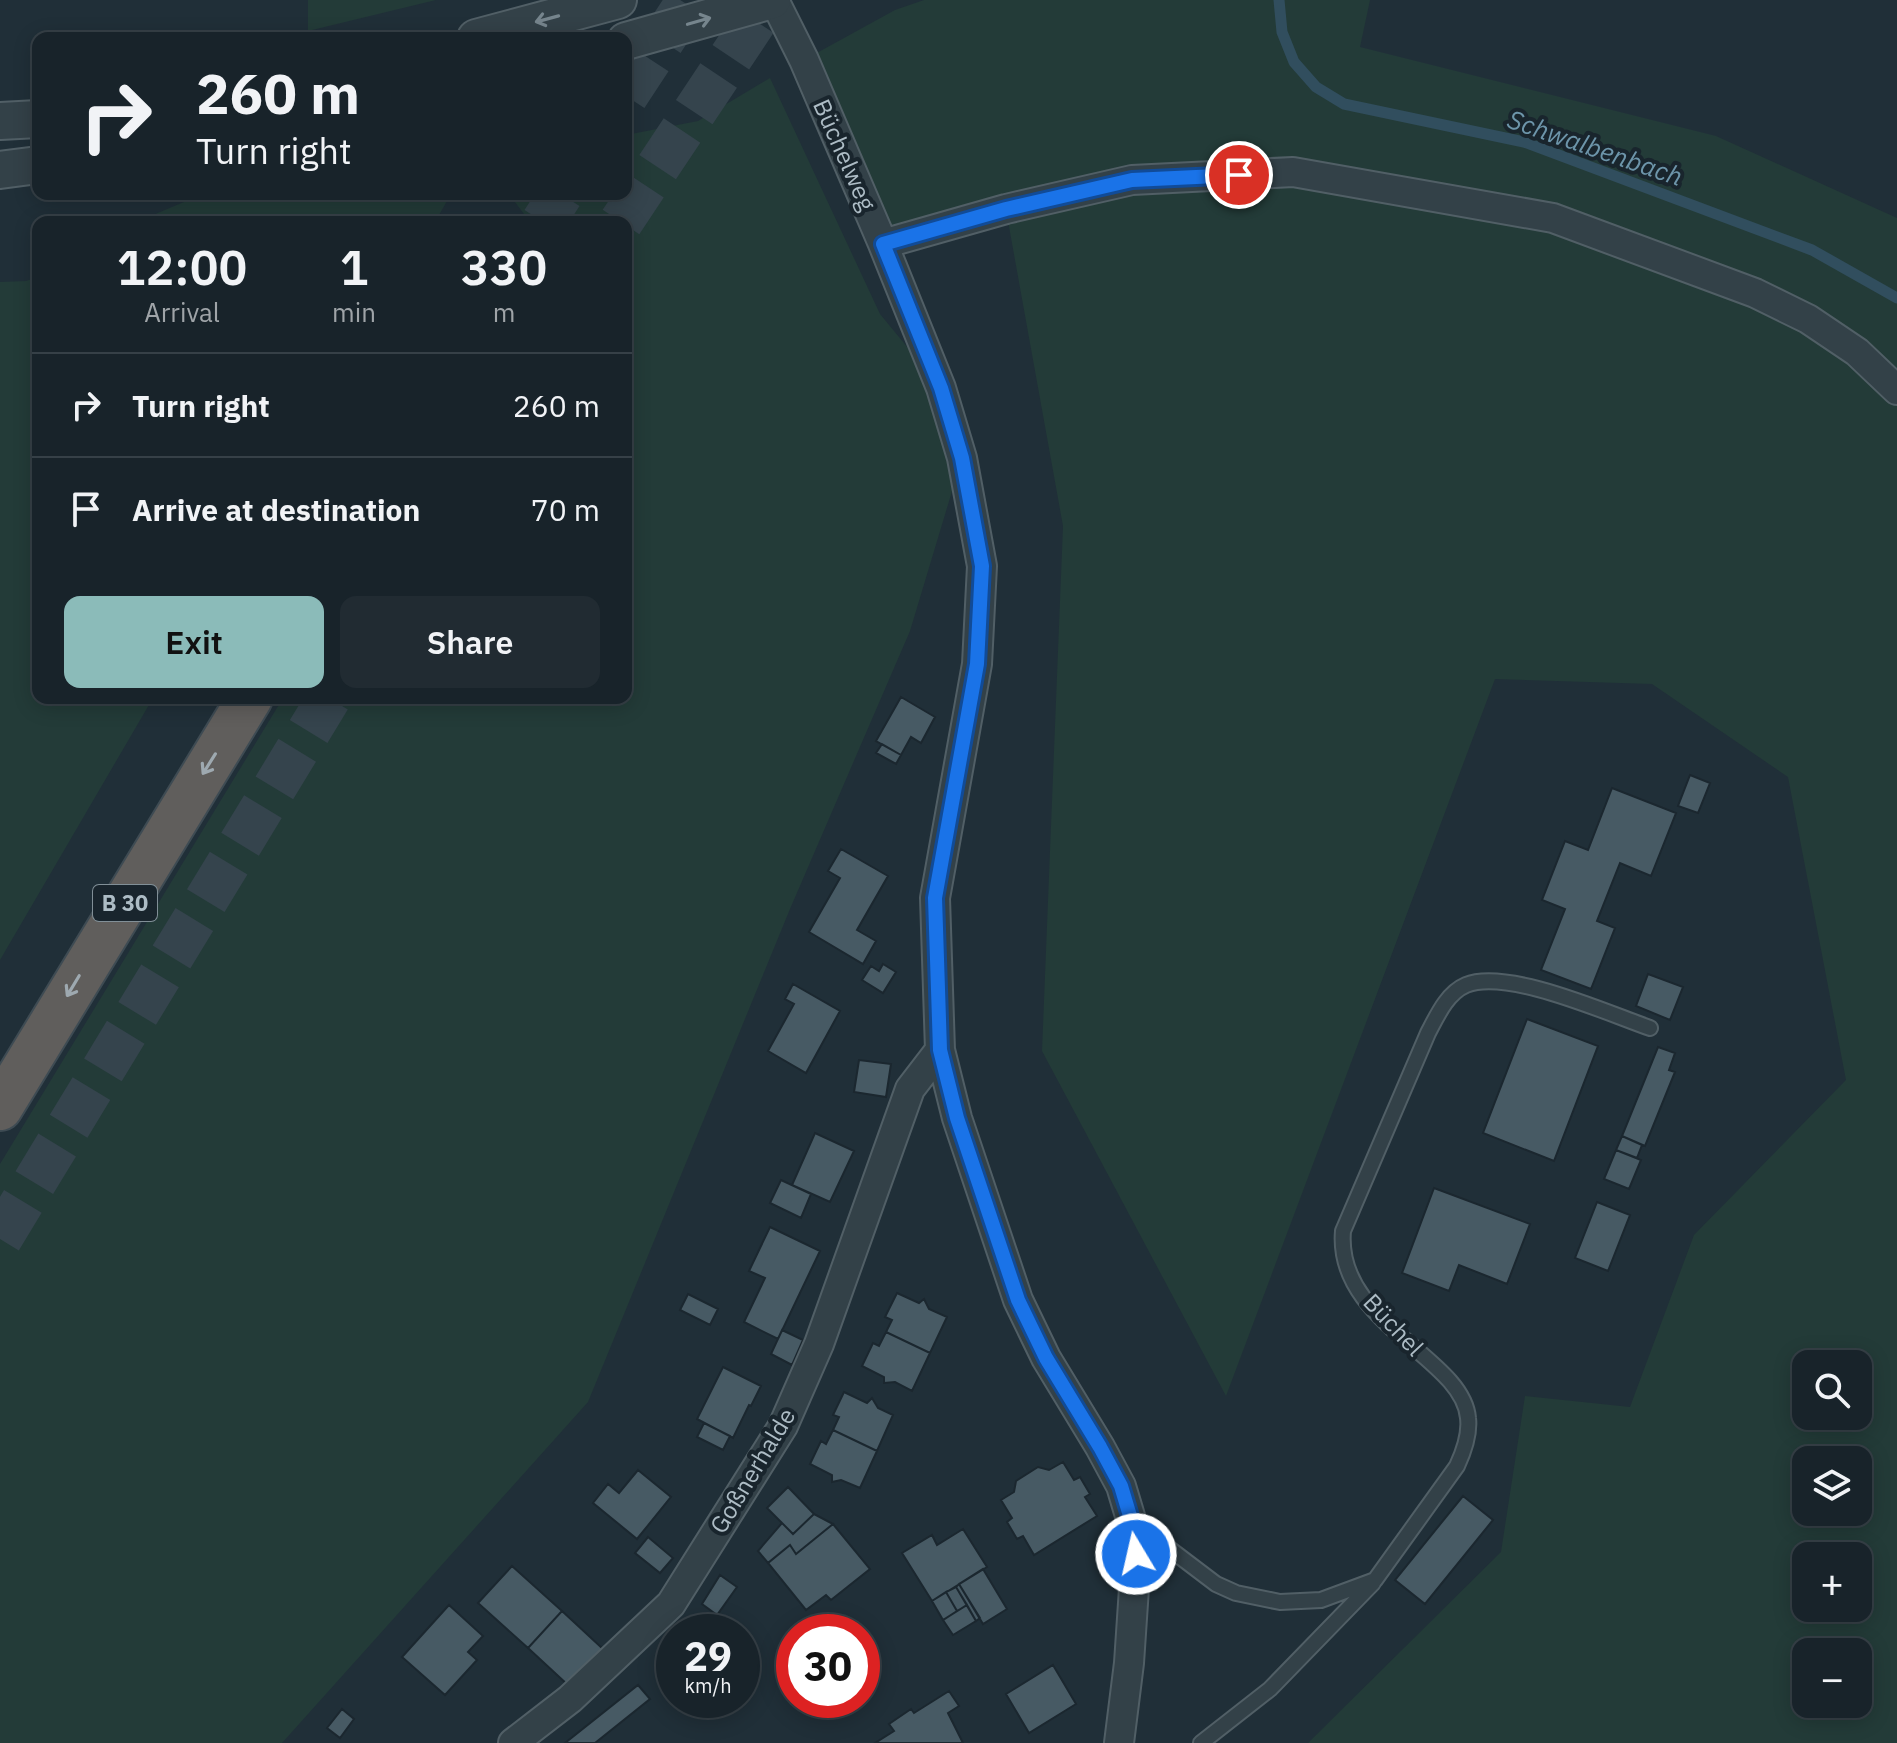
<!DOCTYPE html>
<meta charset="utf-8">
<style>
:root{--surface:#18232a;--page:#212b32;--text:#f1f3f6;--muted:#9fa4a8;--line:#364047;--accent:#8bbbb9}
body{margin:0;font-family:"IBM Plex Sans",sans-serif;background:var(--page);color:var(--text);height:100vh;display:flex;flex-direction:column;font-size:30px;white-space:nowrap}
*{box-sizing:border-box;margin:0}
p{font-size:26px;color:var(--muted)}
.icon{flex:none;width:44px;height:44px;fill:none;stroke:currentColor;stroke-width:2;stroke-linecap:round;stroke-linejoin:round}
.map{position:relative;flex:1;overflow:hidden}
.drawer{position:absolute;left:32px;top:216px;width:600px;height:488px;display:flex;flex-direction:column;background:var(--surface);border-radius:16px;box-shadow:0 4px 20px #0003,0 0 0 2px var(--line)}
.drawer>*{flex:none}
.hud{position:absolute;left:32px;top:32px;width:600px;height:168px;border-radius:16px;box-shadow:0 4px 20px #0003,0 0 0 2px var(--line);background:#18232a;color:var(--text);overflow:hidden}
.fabs{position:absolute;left:1792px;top:1350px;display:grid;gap:16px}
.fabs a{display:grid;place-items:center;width:80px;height:80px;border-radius:16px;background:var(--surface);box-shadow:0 4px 20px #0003,0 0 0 2px var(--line);font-size:40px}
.speed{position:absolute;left:656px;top:1614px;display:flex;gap:16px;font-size:40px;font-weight:700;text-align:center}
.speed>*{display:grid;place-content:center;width:104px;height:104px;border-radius:50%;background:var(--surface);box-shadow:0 4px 20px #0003,0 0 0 2px var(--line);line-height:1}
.speed small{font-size:20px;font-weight:400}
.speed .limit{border:12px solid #d22;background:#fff;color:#111}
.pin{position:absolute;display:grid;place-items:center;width:68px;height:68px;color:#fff;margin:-34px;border:4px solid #fff;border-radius:50%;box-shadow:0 2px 8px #0007}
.me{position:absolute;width:88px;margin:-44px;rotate:351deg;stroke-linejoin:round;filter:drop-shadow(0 0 6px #0008)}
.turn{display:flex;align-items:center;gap:28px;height:168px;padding:0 32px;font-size:36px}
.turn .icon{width:104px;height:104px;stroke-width:2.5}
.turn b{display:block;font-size:56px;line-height:68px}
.eta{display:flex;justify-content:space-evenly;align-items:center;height:136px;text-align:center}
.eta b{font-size:48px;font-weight:600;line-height:56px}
.cta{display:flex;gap:16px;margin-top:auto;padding:16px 32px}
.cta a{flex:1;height:92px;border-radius:16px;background:var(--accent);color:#111;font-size:32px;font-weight:600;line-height:92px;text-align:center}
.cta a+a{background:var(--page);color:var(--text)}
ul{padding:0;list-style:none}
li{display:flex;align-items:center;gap:24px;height:104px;padding:0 32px;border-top:2px solid var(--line)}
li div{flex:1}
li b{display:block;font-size:30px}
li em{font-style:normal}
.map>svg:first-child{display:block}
.green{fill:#233b38;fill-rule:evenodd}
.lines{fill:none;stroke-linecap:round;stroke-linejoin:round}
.stream{stroke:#314e5e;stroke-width:11}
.building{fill:#475a64;stroke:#1b272f;stroke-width:2}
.trunk-tunnel{stroke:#35444d;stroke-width:44;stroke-dasharray:44 22;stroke-linecap:butt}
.service-casing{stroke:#515f66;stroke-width:18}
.minor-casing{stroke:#515f66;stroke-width:32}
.tertiary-casing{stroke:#515f66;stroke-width:40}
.trunk-casing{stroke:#3e4b53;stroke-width:48}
.service{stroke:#334148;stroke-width:14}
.minor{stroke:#334148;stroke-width:28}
.tertiary{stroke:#334148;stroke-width:36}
.trunk{stroke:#605e5c;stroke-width:44}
.oneway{stroke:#76858d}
.oneway2{stroke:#9ea9b0}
.route-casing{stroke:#114b97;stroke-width:20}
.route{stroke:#1a73e8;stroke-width:14}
.labels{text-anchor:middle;stroke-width:8;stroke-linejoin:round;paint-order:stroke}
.shield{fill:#19252d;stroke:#818f97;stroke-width:2}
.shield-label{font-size:22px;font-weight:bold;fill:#adbcc5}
.street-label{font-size:24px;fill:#adbcc5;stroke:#19252d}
.water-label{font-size:26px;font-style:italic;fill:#6d95aa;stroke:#19252d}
</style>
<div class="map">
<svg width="1897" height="1743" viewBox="0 0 1897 1743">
<rect width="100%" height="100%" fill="#202f38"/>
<path class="green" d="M308 0H436L308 31Z
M924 0H1370L1360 47 1716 136 1897 218V1743H1308L1501 1552 1525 1396 1630 1407 1694 1235 1846 1080 1788 777 1652 684 1495 679 1226 1396 1042 1051 1063 526 1006 210 883 244 804 60 895 10ZM1806 1364H1858V1416H1806ZM1806 1460H1858V1512H1806ZM1806 1556H1858V1608H1806ZM1806 1652H1858V1704H1806Z
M770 78 880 314 941 388 962 458 910 631 790 909 588 1402 282 1743H0V1164L283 698H626V222H530L509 194H626V135L698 121Z
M203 194H451L435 222H144L153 215Z
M38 277V698H153L0 960V282L26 281Z"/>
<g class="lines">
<path class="stream" d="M1279 0 1282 32 1294 62 1316 87 1344 104 1524 142 1812 250 1897 298"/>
</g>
<path class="building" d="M901 697 935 717 921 743 911 737 901 755 876 741Z
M882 744 901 755 896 764 876 753Z
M1690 775 1710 783 1698 813 1678 806Z
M1612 788 1676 813 1651 876 1620 863 1597 921 1615 928 1591 989 1541 970 1565 909 1542 900 1565 841 1588 850Z
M841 849 888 876 857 930 876 941 863 964 809 932 840 878 828 871Z
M883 964 896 972 883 993 862 980 871 966 879 971Z
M1648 974 1683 987 1670 1020 1636 1006Z
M793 984 840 1011 806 1073 768 1051 794 1004 785 999Z
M1527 1019 1598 1046 1554 1161 1483 1133Z
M1658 1047 1675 1053 1669 1070 1675 1072 1645 1146 1622 1136Z
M859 1060 891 1064 886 1097 854 1092Z
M815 1133 854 1151 830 1202 792 1185Z
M1622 1136 1642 1145 1637 1158 1616 1150Z
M1616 1150 1641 1160 1629 1189 1604 1179Z
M781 1180 811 1194 801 1218 770 1203Z
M1434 1188 1530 1224 1507 1284 1459 1265 1449 1291 1402 1273Z
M1597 1202 1630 1215 1608 1271 1575 1258Z
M770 1227 820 1251 778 1339 744 1322 765 1278 749 1271Z
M897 1293 919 1303 924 1299 929 1309 947 1317 930 1353 886 1332 892 1320 885 1317Z
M688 1294 718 1309 710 1325 680 1310Z
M782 1330 803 1340 792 1365 771 1354Z
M886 1332 930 1353 912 1391 895 1382 884 1383V1377L862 1366 873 1343 879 1346Z
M723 1367 761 1386 751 1406 749 1405 733 1438 697 1419Z
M844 1392 867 1403 872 1398 878 1408 893 1415 877 1451 833 1430 839 1417 833 1415Z
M704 1423 730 1436 723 1450 697 1437Z
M833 1430 877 1451 860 1488 841 1480 832 1482V1475L810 1464 821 1441 826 1444Z
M1063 1462 1074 1480 1080 1477 1090 1494 1085 1497 1097 1516 1034 1555 1023 1536 1017 1539 1007 1522 1012 1518 1001 1500 1014 1492 1016 1481 1038 1467 1049 1470Z
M638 1470 671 1497 637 1539 593 1503 608 1484 619 1493Z
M788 1487 814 1514 793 1534 767 1508Z
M1463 1496 1493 1520 1425 1604 1395 1580Z
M814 1514 833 1524 796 1554 790 1545 768 1563 758 1551 782 1523 793 1534Z
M833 1524 870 1569 831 1600 826 1595 806 1610 768 1563 790 1545 796 1554Z
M963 1529 987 1567 932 1601 902 1553 932 1535 937 1545Z
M648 1537 673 1558 660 1573 635 1553Z
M512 1566 562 1611 528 1648 478 1603Z
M983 1569 1007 1609 983 1624 959 1584Z
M720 1575 737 1587 717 1615 702 1604Z
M959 1584 980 1618 976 1621 956 1587Z
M956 1587 967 1605 957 1611 946 1592Z
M946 1592 957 1611 943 1620 932 1601Z
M449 1605 483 1636 468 1652 477 1660 445 1695 402 1657Z
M967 1605 976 1621 953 1635 943 1620Z
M562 1611 603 1649 569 1686 528 1648Z
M674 1660V1693L658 1678Z
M1053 1665 1076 1704 1029 1733 1006 1694Z
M638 1685 650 1699 595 1743H565Z
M949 1691 959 1706 948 1713 963 1743H875L894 1731 889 1724 911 1709 914 1713Z
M342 1709 354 1719 340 1738 327 1728Z"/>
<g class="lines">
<path class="trunk-tunnel" d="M626 96 689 0
M543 222 561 194
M621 222 769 0
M0 1239 329 698"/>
<g class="service-casing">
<path id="service" d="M1133 1526 1154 1537 1216 1584 1236 1593 1280 1602 1321 1600 1375 1580 1457 1466C1464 1451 1470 1434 1468 1418 1463 1357 1335 1323 1343 1231L1428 1033C1437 1016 1447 993 1466 985 1507 968 1607 1013 1650 1028
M1201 1743 1270 1689 1373 1583"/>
</g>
<g class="minor-casing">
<path id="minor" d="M774 0 804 60 883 244 941 388 962 458 982 566 977 664 935 898 940 1050 957 1118 1018 1300 1046 1358 1100 1447 1121 1486 1133 1526 1135 1573 1129 1663 1119 1743
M883 244 1006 209 1132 180 1293 172 1553 218 1755 293 1808 319 1857 352 1897 390
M513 1743 570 1699 671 1604 783 1426 819 1344 910 1089 940 1050"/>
</g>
<g class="tertiary-casing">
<path id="tertiary" d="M476 38 618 0
M626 41 772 0
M0 121 38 119
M0 170 38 165"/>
</g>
<g class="trunk-casing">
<path id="trunk" d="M0 1108 250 698"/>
</g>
<use href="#service" class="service"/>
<use href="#minor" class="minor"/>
<use href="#tertiary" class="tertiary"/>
<use href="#trunk" class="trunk"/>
</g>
<defs><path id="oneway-shaft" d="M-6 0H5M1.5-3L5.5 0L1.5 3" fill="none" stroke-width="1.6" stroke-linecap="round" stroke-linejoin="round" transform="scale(2)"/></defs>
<g class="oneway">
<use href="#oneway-shaft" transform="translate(547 19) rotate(165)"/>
<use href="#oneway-shaft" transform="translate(699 21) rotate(-16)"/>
</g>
<g class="oneway2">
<use href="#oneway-shaft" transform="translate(209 764) rotate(122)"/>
<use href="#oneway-shaft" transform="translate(73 986) rotate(121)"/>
</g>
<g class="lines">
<g class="route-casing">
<path id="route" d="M1136 1554 1133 1526 1121 1486 1100 1447 1046 1358 1018 1300 957 1118 940 1050 935 898 977 664 982 566 962 458 941 388 883 244 1006 209 1132 180 1239 175"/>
</g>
<use href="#route" class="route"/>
</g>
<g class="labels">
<rect class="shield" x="93" y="885" width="64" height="36" rx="6"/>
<g class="shield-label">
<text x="125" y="911">B 30</text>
</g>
<g class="street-label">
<text transform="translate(844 155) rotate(66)" y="8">Büchelweg</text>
<text transform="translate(1393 1325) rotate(47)" y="8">Büchel</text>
<text transform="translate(753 1471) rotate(-59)" y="8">Goßnerhalde</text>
</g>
<g class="water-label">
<text transform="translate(1595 148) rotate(19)" y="9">Schwalbenbach</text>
</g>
</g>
</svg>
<div class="fabs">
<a><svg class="icon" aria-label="search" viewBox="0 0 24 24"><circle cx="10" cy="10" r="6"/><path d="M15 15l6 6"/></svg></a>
<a><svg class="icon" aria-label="layers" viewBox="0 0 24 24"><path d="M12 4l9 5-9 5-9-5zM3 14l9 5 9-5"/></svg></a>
<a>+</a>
<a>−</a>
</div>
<div class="speed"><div>29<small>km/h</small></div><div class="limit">30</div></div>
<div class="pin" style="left:1239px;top:175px;background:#d93025"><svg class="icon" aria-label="arrive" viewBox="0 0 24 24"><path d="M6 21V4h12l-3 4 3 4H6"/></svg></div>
<svg class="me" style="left:1136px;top:1554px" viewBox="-20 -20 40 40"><circle r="17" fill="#1a73e8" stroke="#fff" stroke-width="3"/><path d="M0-11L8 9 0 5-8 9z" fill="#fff"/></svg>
<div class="hud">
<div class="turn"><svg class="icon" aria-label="right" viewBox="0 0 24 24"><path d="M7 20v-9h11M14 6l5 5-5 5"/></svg><div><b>260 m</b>Turn right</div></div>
</div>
<section class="drawer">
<div class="eta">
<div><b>12:00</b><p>Arrival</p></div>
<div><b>1</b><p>min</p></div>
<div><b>330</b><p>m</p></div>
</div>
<ul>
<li><svg class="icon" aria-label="right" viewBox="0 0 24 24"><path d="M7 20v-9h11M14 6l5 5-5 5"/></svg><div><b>Turn right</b></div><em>260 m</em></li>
<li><svg class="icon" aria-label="arrive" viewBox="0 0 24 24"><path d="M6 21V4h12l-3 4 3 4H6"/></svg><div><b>Arrive at destination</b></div><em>70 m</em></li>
</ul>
<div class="cta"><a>Exit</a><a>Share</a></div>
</section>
</div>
